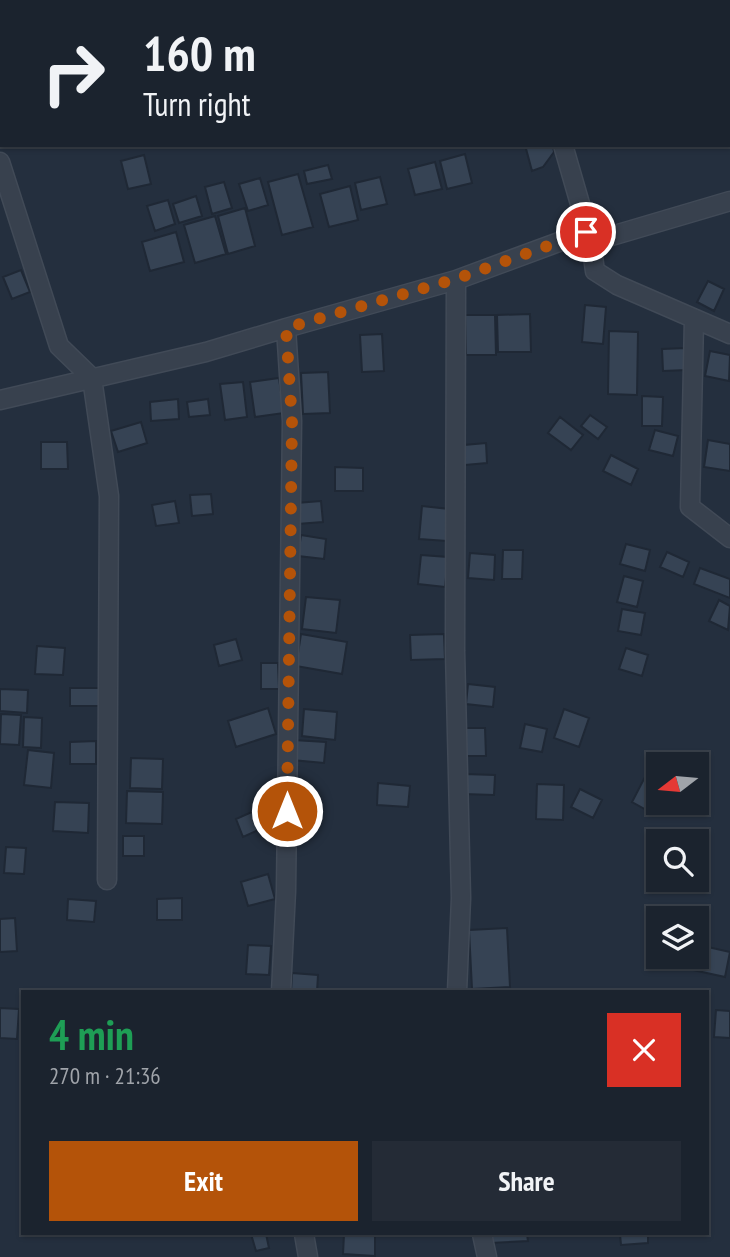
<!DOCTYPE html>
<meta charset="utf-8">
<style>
:root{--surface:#1b232e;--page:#242b36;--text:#f1f3f6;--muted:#a0a4aa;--line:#39404a;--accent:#b45309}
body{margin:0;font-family:"PT Sans Narrow",sans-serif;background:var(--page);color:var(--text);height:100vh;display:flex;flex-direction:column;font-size:26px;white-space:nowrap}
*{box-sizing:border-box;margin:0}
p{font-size:23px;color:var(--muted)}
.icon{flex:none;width:38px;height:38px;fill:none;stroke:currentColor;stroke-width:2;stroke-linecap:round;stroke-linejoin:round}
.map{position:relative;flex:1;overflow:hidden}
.details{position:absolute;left:21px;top:990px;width:688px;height:245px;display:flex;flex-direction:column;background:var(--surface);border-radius:0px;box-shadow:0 2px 5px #0004,0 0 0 2px var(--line)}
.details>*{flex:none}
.guide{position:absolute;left:0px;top:0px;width:732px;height:147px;box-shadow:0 2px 5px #0004,0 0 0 2px var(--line);background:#1b232e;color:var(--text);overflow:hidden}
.needle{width:46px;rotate:254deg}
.tools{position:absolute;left:646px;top:752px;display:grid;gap:14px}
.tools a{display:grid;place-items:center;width:63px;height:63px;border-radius:0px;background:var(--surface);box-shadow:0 2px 5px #0004,0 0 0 2px var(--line);font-size:35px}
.pin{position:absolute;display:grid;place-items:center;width:60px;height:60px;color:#fff;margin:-30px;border:4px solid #fff;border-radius:50%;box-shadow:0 2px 7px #0007}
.me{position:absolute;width:77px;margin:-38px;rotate:0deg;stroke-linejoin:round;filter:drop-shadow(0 0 5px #0008)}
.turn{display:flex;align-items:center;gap:24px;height:147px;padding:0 28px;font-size:32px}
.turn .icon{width:91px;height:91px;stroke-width:2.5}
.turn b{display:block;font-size:49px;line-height:60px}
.round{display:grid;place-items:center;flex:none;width:74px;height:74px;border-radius:0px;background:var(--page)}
.summary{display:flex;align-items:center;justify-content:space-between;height:119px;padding:0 28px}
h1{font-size:42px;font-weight:700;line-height:52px;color:#1e9e55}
.primary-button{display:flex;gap:14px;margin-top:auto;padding:14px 28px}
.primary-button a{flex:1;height:80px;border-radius:0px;background:var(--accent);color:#fff;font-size:28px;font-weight:700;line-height:80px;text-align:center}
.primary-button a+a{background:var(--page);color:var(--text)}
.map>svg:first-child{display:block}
.building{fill:#364354;stroke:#1f2835;stroke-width:2}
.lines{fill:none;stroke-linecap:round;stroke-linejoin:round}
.street-casing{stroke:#414a57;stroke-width:21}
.street{stroke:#38414e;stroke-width:18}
.route{stroke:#b45309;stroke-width:12;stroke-dasharray:0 21.6}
</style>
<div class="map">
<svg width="730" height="1257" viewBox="0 0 730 1257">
<rect width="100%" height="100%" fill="#242f3e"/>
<path class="building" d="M525 145H553L554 152 543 167 532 171Z
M465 154 472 183 447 189 440 161Z
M144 155 151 184 128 189 121 161Z
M435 162 442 189 415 195 408 169Z
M328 165 332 179 307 184 304 171Z
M298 174 313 227 282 235 268 182Z
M380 177 387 204 361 210 355 183Z
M260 178 268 205 248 211 239 184Z
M224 182 232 208 212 214 205 187Z
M350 186 358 220 329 227 320 194Z
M196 196 202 216 179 223 173 204Z
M168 200 175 224 155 231 147 206Z
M245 208 255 246 228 254 218 216Z
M215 216 226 254 195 263 184 225Z
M176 232 184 262 150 271 142 242Z
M21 270 30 292 12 299 3 277Z
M708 281 724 289 714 311 697 302Z
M585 305 606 307 603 344 582 342Z
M530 314 531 352H498L497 315Z
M465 315H495L496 355H466Z
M609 331 638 332 637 395 608 394Z
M382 334 384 371 362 372 360 335Z
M686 348 687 370 663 371 662 349Z
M710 351 730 355 729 381 705 376Z
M328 372 330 413 303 414 301 373Z
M279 378 284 413 255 417 250 382Z
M243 382 247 417 225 420 220 384Z
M642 396 663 397 662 426H642Z
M178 399 179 419 151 421 150 402Z
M208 399 210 415 189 417 187 402Z
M590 415 607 427 598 439 581 426Z
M560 417 583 435 571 450 548 433Z
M141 422 147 443 118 452 111 431Z
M655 430 678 436 673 456 649 450Z
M708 440 730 444V471L704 467Z
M41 442H67L68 469H41Z
M486 443 487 463 465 465 464 445Z
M611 455 638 469 631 485 603 471Z
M335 467 363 468V491H335Z
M211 494 213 514 192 516 190 495Z
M175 501 179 523 156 526 152 505Z
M321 501 323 522 297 524 296 503Z
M422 506 449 509 447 541 419 539Z
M301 535 326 539 324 559 298 556Z
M626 544 650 550 645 571 620 564Z
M503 550H523L522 579H502Z
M667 552 689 562 683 577 660 567Z
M470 553 495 555 494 580 468 578Z
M421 555 448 557 445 587 418 584Z
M700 568 730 579V598L694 584Z
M624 576 643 581 637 607 617 602Z
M306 597 340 600 336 633 302 629Z
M719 600 730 606 728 630 709 621Z
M622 609 645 613 641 635 618 631Z
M301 634 347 642 342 674 296 666Z
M444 634 445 659 411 660 410 635Z
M236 639 242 660 219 666 214 645Z
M37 646 65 648 63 675 35 674Z
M626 648 648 655 642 676 619 669Z
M261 663H278L279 689H261Z
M468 684 495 687 493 707 466 704Z
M70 688H101L100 706H70Z
M0 689 28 690 27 713 0 711Z
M268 708 276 734 236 747 228 721Z
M304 709 337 712 335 740 302 736Z
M564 709 589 718 579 747 554 738Z
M1 714 21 715 19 745 0 744Z
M24 717 42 718 41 748 23 747Z
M525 724 547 729 542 752 520 748Z
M457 728H485L486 756H458Z
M293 740 326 742 324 763 292 760Z
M96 741V764H70V742Z
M28 750 54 753 51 788 24 785Z
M131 758 163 759 162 789 130 788Z
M464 774 495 775 494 795 463 794Z
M646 775 658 781V797L650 812 632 802Z
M378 783 410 786 408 807 377 805Z
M537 784 564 785 563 820 536 819Z
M580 789 602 800 593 818 571 807Z
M127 791 163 792 162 824 126 823Z
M55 802 89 803 88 833 53 831Z
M272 803 280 820 243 837 236 819Z
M123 836H144V856H123Z
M6 847 26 848 24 874 4 873Z
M268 874 275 899 248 906 241 882Z
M182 898V920H157V899Z
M68 899 96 901 94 922 67 920Z
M15 918 17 951 0 952V919Z
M507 928 510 987 472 989 469 930Z
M248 945 271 946 269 975 246 974Z
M699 945 730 952 725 977 693 970Z
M292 973 318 975 317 992H291Z
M0 1008 19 1009 17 1039 0 1038Z
M716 1010 730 1011V1038L714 1037Z
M251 1234H266L269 1248 256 1251Z
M344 1234H375V1256L343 1254Z
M489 1234H527L528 1241 490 1243Z
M620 1234H648V1243L621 1245Z"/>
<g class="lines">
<g class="street-casing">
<path id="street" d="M525 0 526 2
M563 145 591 242 595 271 617 285 730 334
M0 162 59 346 92 378 109 496 107 880
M591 242 730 201
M456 280 455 651 461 898 457 992
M694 319 690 507 730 538
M0 400 206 352 286 328
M281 992 286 891 292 421 286 328 456 280 586 232
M304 1234 308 1257
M482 1234 487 1257"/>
</g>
<use href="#street" class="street"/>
</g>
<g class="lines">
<path class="route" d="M287 811 292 421 286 328 456 279 586 232"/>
</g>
</svg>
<div class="tools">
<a><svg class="needle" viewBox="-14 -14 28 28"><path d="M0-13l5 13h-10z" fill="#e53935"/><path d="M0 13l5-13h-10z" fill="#a0a4aa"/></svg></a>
<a><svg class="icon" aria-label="search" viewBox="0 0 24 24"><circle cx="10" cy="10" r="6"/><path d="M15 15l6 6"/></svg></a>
<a><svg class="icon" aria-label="layers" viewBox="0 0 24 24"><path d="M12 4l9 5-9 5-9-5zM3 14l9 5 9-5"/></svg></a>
</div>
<div class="pin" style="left:586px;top:232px;background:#d93025"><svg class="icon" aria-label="arrive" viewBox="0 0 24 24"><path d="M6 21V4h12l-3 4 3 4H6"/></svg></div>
<svg class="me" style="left:287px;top:811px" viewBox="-20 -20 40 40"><circle r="17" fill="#b45309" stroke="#fff" stroke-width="3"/><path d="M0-11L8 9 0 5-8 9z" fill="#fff"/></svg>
<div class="guide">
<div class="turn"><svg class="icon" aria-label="right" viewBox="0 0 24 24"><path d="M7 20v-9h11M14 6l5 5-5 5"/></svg><div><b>160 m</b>Turn right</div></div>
</div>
<section class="details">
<div class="summary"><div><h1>4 min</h1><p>270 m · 21:36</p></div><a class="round" style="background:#d93025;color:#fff"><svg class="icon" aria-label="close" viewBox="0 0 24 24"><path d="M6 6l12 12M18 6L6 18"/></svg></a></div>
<div class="primary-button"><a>Exit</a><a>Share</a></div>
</section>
</div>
